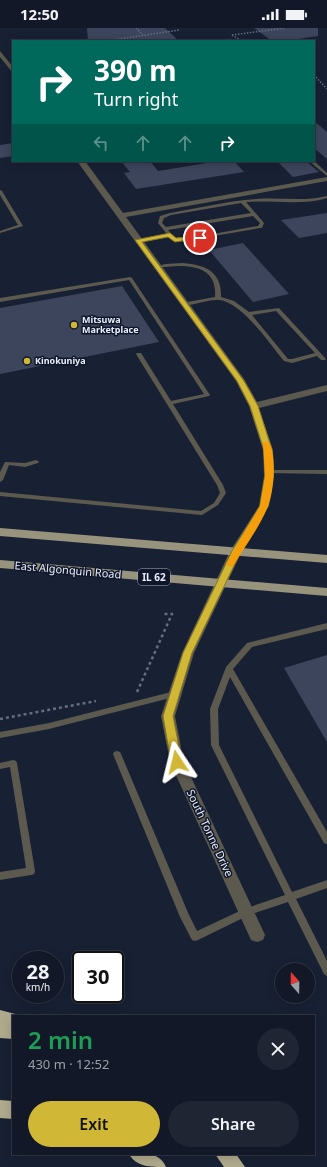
<!DOCTYPE html>
<meta charset="utf-8">
<style>
:root{--surface:#121827;--page:#1f2533;--text:#f1f3f6;--muted:#9ca0a7;--line:#313744;--accent:#d1b736}
body{margin:0;font-family:"Noto Sans",sans-serif;background:var(--page);color:var(--text);height:100vh;display:flex;flex-direction:column;font-size:15px;white-space:nowrap}
*{box-sizing:border-box;margin:0}
p{font-size:13px;color:var(--muted)}
.icon{flex:none;width:22px;height:22px;fill:none;stroke:currentColor;stroke-width:2;stroke-linecap:round;stroke-linejoin:round}
.map{position:relative;flex:1;overflow:hidden}
.panel{position:absolute;left:12px;top:987px;width:303px;height:140px;display:flex;flex-direction:column;background:var(--surface);border-radius:0px;box-shadow:0 2px 10px #0003,0 0 0 1px var(--line)}
.panel>*{flex:none}
.banner{position:absolute;left:12px;top:12px;width:303px;height:122px;border-radius:0px;box-shadow:0 2px 10px #0003,0 0 0 1px var(--line);background:#00695c;color:#fff;overflow:hidden}
.needle{width:26px;rotate:340deg}
.fabs{position:absolute;left:275px;top:935px;display:grid;gap:8px}
.fabs a{display:grid;place-items:center;width:40px;height:40px;border-radius:50%;background:var(--surface);box-shadow:0 2px 10px #0003,0 0 0 1px var(--line);font-size:20px}
.speed{position:absolute;left:12px;top:923px;display:flex;gap:8px;font-size:20px;font-weight:700;text-align:center}
.speed>*{display:grid;place-content:center;width:52px;height:52px;border-radius:50%;background:var(--surface);box-shadow:0 2px 10px #0003,0 0 0 1px var(--line);line-height:1}
.speed small{font-size:10px;font-weight:400}
.speed .limit{border:2px solid #111;border-radius:6px;background:#fff;color:#111}
.pin{position:absolute;display:grid;place-items:center;width:34px;height:34px;color:#fff;margin:-17px;border:2px solid #fff;border-radius:50%;box-shadow:0 1px 4px #0007}
.me{position:absolute;width:44px;margin:-22px;rotate:350deg;stroke-linejoin:round;filter:drop-shadow(0 0 3px #0008)}
.turn{display:flex;align-items:center;gap:14px;height:84px;padding:0 16px;font-size:18px}
.turn .icon{width:52px;height:52px;stroke-width:2.5}
.turn b{display:block;font-size:28px;line-height:34px}
.lanes{display:flex;align-items:center;height:38px;padding:0 16px;background:#0003;justify-content:center;gap:20px;direction:ltr}
.lanes .off{opacity:.35}
.round{display:grid;place-items:center;flex:none;width:42px;height:42px;border-radius:21px;background:var(--page)}
.head{display:flex;align-items:center;justify-content:space-between;height:68px;padding:0 16px}
h1{font-size:24px;font-weight:600;line-height:30px;color:#1e9e55}
.primary-button{display:flex;gap:8px;margin-top:auto;padding:8px 16px}
.primary-button a{flex:1;height:46px;border-radius:24px;background:var(--accent);color:#111;font-size:16px;font-weight:600;line-height:46px;text-align:center}
.primary-button a+a{background:var(--page);color:var(--text)}
.status{display:flex;justify-content:space-between;align-items:center;height:28px;padding:0 20px;background:var(--surface);direction:ltr}
.status svg{height:11px;fill:currentColor}
.map>svg:first-child{display:block}
.building{fill:#3c455c}
.lines{fill:none;stroke-linecap:round;stroke-linejoin:round}
.path-far1{stroke:#666d7f;stroke-width:1.5;stroke-dasharray:1.5 1.5;stroke-linecap:butt}
.path{stroke:#666d7f;stroke-width:2.5;stroke-dasharray:3 3;stroke-linecap:butt}
.lane{fill:#5c5a4e;fill-rule:evenodd}
.street{fill:#5c5a4e;fill-rule:evenodd}
.primary{fill:#98937c;fill-rule:evenodd}
.highway{fill:#b0aa8d;fill-rule:evenodd}
.route{fill:#d1b736;stroke:#887723}
.slow{fill:#f59e0b}
.poi-dot{fill:#d1b736;stroke:#0f1629;stroke-width:1.5}
.labels{text-anchor:middle;stroke-width:3;stroke-linejoin:round;paint-order:stroke}
.far-poi-label{font-size:9px;font-weight:bold;fill:#e8eefc;stroke:#0f1629;text-anchor:start}
.shield{fill:#0f1629;stroke:#a7adbd;stroke-width:1}
.shield-label{font-size:10px;font-weight:bold;fill:#e8eefc}
.street-label{font-size:11px;fill:#e8eefc;stroke:#0f1629}
</style>
<div class="status"><b>12:50</b><svg viewBox="0 0 49 12"><path d="M0 12V9h3v3zM5 12V6h3v6zM10 12V3h3v9zM15 12V0h3v12zM26 1h20v11H26zM47 4h2v5h-2z"/></svg></div>
<div class="map">
<svg width="327" height="1139" viewBox="0 0 327 1139">
<rect width="100%" height="100%" fill="#182034"/>
<path class="building" d="M87 0H165L179 13H88Z
M254 0H318V8L285 13H272Z
M314 93 327 104V131L314 120Z
M13 115V128L0 130V117Z
M121 133H150L158 143 219 133H234L244 144 136 161 124 145 130 144Z
M277 133H306L319 144 293 149Z
M327 185V205L299 210 281 192Z
M243 215 289 266 253 274 209 222Z
M122 258 159 314 0 346V280Z
M327 627V714L284 640Z"/>
<g class="lines">
<path class="path-far1" d="M136 0 143 7
M232 7 285 0
M232 7 242 13
M229 11 231 13
M106 13 179 2
M314 47 327 61"/>
<path class="path" d="M137 664 172 586H162
M0 691 96 673"/>
<path class="lane" d="M309 133H314L327 145V148Z
M0 162 2 163 23 198 0 205V203L18 197 0 167Z
M327 168V170C301 178 273 172 246 174L264 195 262 200H260L185 213H173L169 209 138 213 136 212 138 211 167 206 158 195 160 188 170 185C199 180 227 173 256 171 280 169 303 174 327 168ZM241 175 251 185 166 199 162 195 164 190 171 187ZM253 188 260 195 258 198 185 211H176L168 202Z
M183 235C205 237 222 243 221 269L234 273 249 284 279 280 326 331 325 332H321L317 328 292 335 284 333C270 316 242 274 219 272 207 271 194 278 182 277V275L215 269C218 234 182 236 157 240L155 239 165 236ZM276 283 315 325 292 331H288L252 287Z
M130 249 132 250 210 367 209 368 173 376 223 457 226 465 218 477 202 487 0 468V464L201 483 214 475 220 465 217 457 136 326 137 325H141L171 373 204 366 129 252 0 274V270Z
M36 432 38 433 39 434 38 435 25 439 9 437 3 452 0 454V444L5 434 25 435Z
M269 442H327V446L267 445 266 444 267 443Z
M327 595V601L252 619 233 641 327 804V816L324 815 230 649 218 681 219 717 292 864 327 852V860L296 871 327 933V948L324 946 288 874 249 887 198 912 195 913 192 912 180 889 113 726 114 724 117 723 120 724 121 726 189 887 197 903 244 881 285 867 211 717 210 681 226 639 247 615Z
M175 663 178 664 179 666 178 668 49 701 0 710V704L49 695Z
M13 732 16 733 17 735 35 843 34 846 31 847 0 852V844L26 840 10 739 0 741V735Z"/>
<path class="street" d="M0 23 13 39V45L0 29Z
M77 133H85L123 185 327 149V153L126 189 244 351 257 374 327 357V363L259 380 273 422 274 448 269 478 242 523 194 625 175 688 184 734 265 907 263 912 257 914 251 912 170 734 161 688 182 625 230 523 259 478 264 448 263 422 249 378 236 353Z"/>
<path class="primary" d="M0 500 327 527V535L0 508Z
M0 532 327 560V568L0 540Z"/>
<path class="highway" d="M0 982 19 987 13 988V1011L0 1010Z
M0 1072 13 1073V1091L0 1090Z
M129 1126C144 1126 159 1123 166 1139 151 1139 136 1139 129 1126Z
M215 1126H236L245 1139H224Z"/>
</g>
<path class="route" d="M170 205 176 210 200 208 203 210 175 214 168 209 142 214 244 353 258 378 272 422 273 448 268 478 241 523 192 625 173 688 182 734 177 739 171 734 163 688 183 625 232 523 260 478 265 448 264 422 250 378 237 353 135 212Z"/>
<path class="slow" d="M263 414H269C277 428 274 464 268 478 261 497 244 520 233 538L230 539 226 536 260 478 265 448Z"/>
<g class="poi-dot">
<circle cx="74" cy="297" r="4"/>
<circle cx="27" cy="333" r="4"/>
</g>
<g class="labels">
<g class="far-poi-label">
<text x="82" y="295">Mitsuwa<tspan x="82" dy="10">Marketplace</tspan></text>
<text x="35" y="336">Kinokuniya</text>
</g>
<rect class="shield" x="138" y="541" width="32" height="16" rx="3"/>
<g class="shield-label">
<text x="154" y="553">IL 62</text>
</g>
<g class="street-label">
<text transform="translate(68 542) rotate(5)" y="4">East Algonquin Road</text>
<text transform="translate(210 805) rotate(65)" y="4">South Tonne Drive</text>
</g>
</g>
</svg>
<div class="fabs">
<a><svg class="needle" viewBox="-14 -14 28 28"><path d="M0-13l5 13h-10z" fill="#e53935"/><path d="M0 13l5-13h-10z" fill="#9ca0a7"/></svg></a>
</div>
<div class="speed"><div>28<small>km/h</small></div><div class="limit">30</div></div>
<div class="pin" style="left:200px;top:210px;background:#d93025"><svg class="icon" aria-label="arrive" viewBox="0 0 24 24"><path d="M6 21V4h12l-3 4 3 4H6"/></svg></div>
<svg class="me" style="left:177px;top:734px" viewBox="-20 -20 40 40"><path d="M0-17L14 15 0 8-14 15z" fill="#d1b736" stroke="#fff" stroke-width="4"/></svg>
<div class="banner">
<div class="turn"><svg class="icon" aria-label="right" viewBox="0 0 24 24"><path d="M7 20v-9h11M14 6l5 5-5 5"/></svg><div><b>390 m</b>Turn right</div></div>
<div class="lanes"><svg class="icon off" aria-label="left" viewBox="0 0 24 24"><path d="M17 20v-9H6M10 6l-5 5 5 5"/></svg><svg class="icon off" aria-label="ahead" viewBox="0 0 24 24"><path d="M12 20V5M6 11l6-6 6 6"/></svg><svg class="icon off" aria-label="ahead" viewBox="0 0 24 24"><path d="M12 20V5M6 11l6-6 6 6"/></svg><svg class="icon" aria-label="right" viewBox="0 0 24 24"><path d="M7 20v-9h11M14 6l5 5-5 5"/></svg></div>
</div>
<section class="panel">
<div class="head"><div><h1>2 min</h1><p>430 m · 12:52</p></div><a class="round"><svg class="icon" aria-label="close" viewBox="0 0 24 24"><path d="M6 6l12 12M18 6L6 18"/></svg></a></div>
<div class="primary-button"><a>Exit</a><a>Share</a></div>
</section>
</div>
